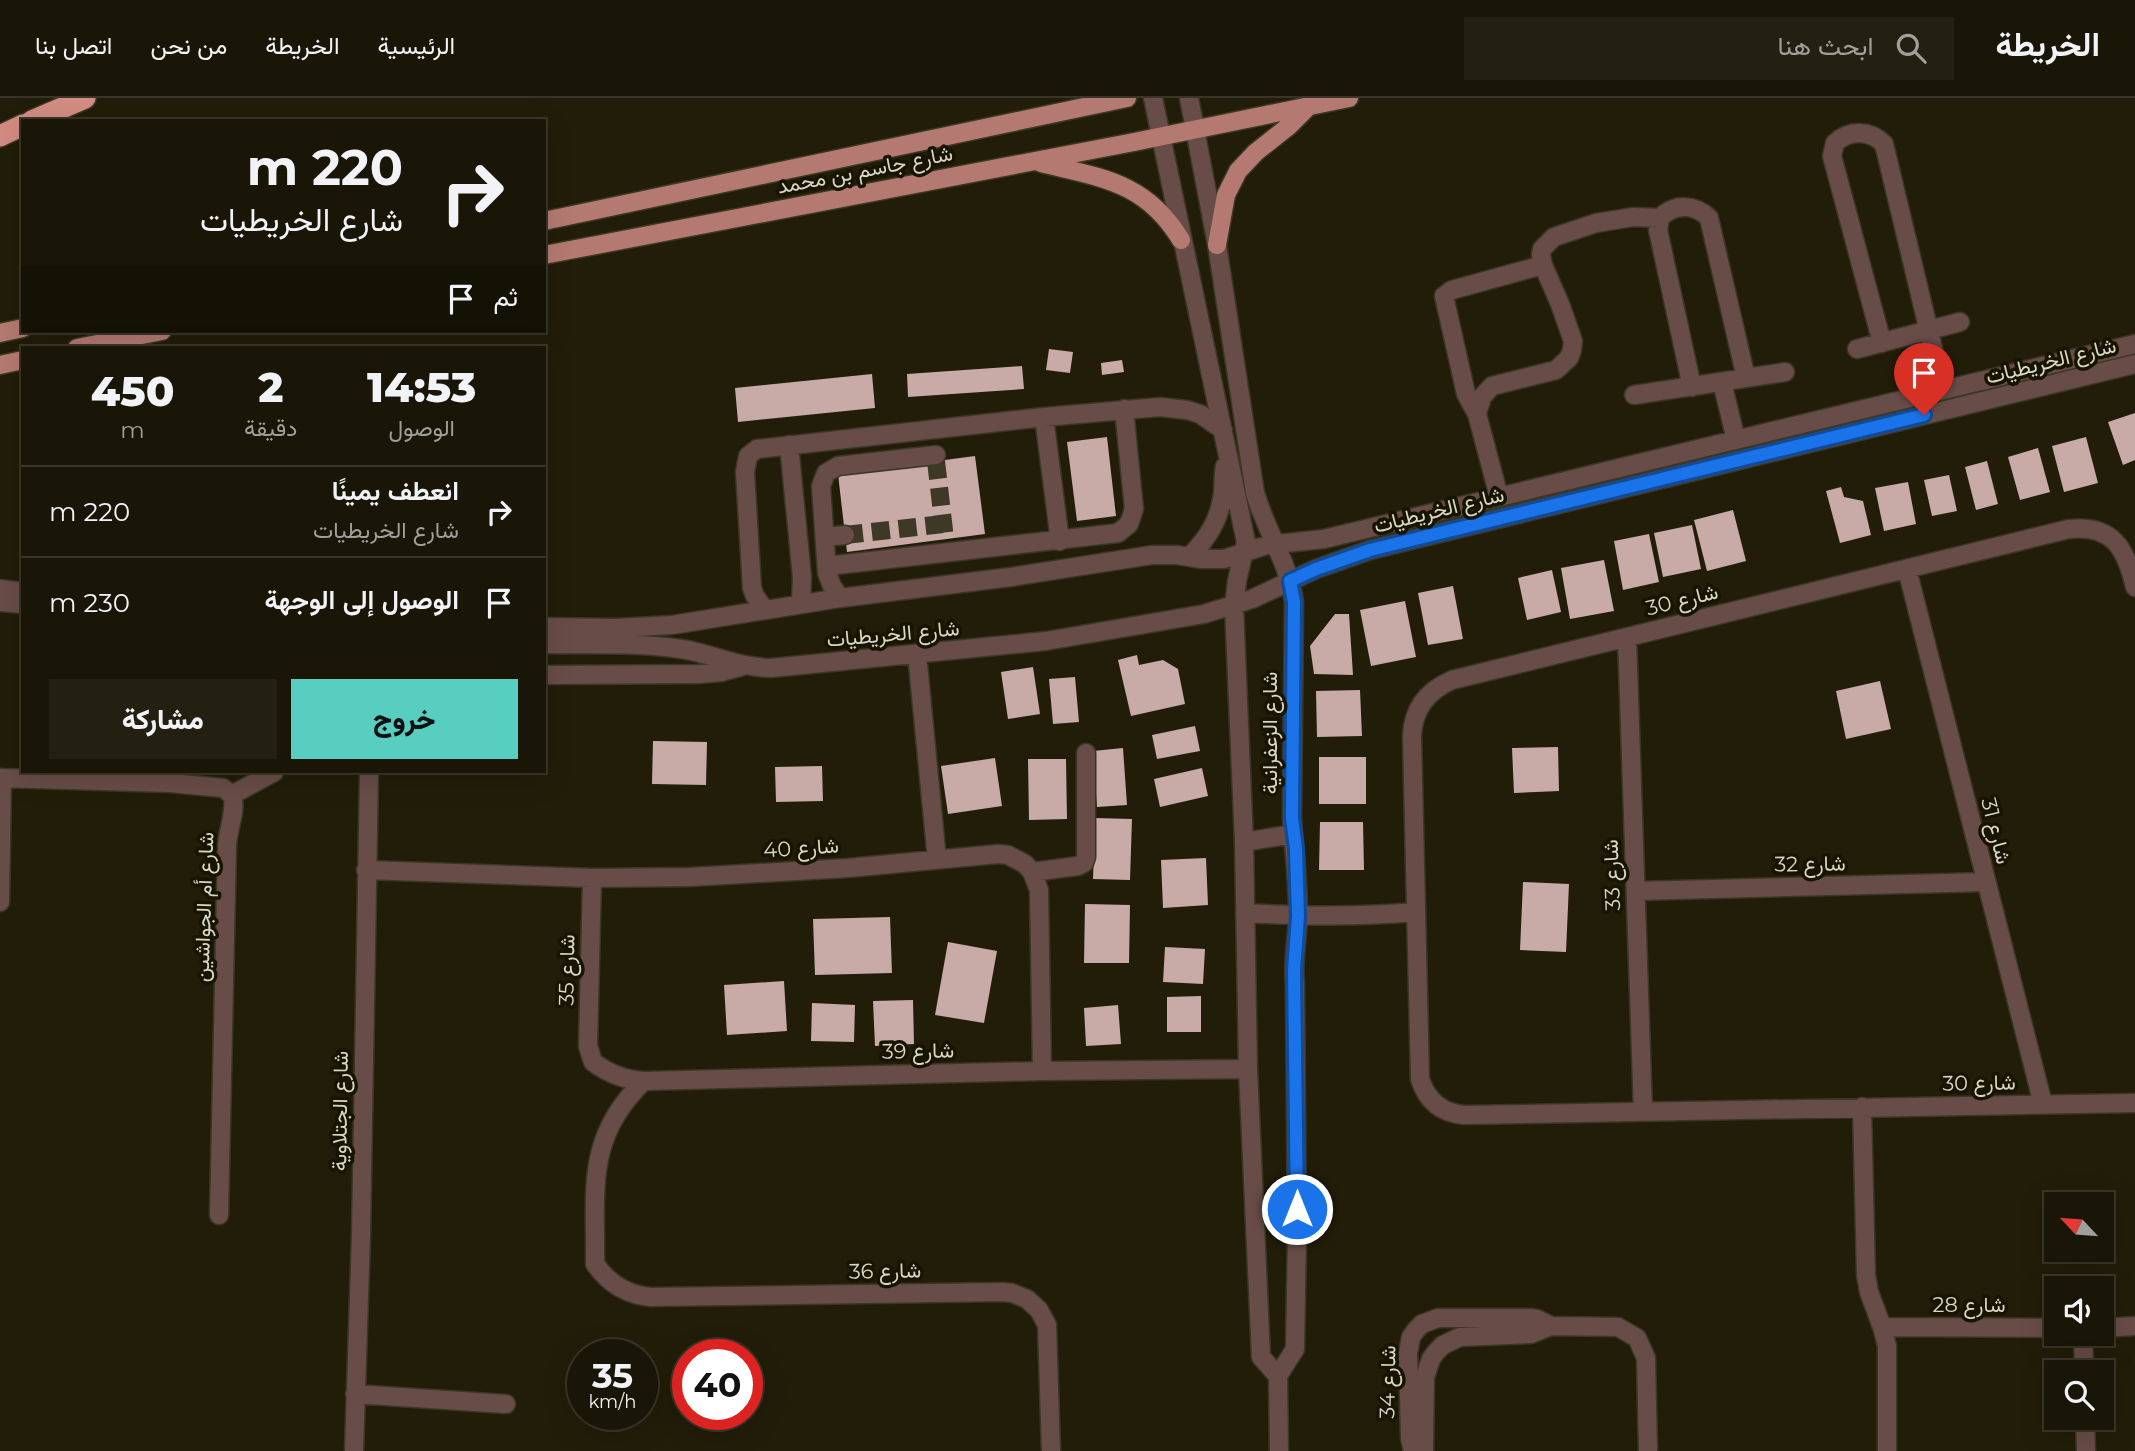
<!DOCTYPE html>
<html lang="ar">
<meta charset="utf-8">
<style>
:root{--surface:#1a1607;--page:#231f11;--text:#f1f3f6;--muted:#9f9f9b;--line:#383528;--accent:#58cec0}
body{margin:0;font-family:Montserrat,Vazirmatn,sans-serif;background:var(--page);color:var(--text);direction:rtl;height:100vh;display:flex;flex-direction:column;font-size:26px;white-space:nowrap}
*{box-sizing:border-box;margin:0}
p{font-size:23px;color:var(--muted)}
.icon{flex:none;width:38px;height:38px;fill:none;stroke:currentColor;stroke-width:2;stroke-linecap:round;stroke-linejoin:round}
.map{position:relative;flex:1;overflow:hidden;direction:ltr}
.panel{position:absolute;left:21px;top:248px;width:525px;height:427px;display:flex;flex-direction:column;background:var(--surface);border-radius:0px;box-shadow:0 7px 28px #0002,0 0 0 2px var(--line);direction:rtl}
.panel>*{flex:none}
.top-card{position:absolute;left:21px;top:21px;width:525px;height:214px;border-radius:0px;box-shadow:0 7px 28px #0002,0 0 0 2px var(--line);direction:rtl;background:#1a1607;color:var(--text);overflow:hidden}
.needle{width:46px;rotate:296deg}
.controls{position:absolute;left:2044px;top:1094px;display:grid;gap:14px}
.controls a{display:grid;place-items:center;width:70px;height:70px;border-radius:0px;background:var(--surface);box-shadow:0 7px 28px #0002,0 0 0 2px var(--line);font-size:35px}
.speed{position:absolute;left:567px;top:1241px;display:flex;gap:14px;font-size:35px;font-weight:700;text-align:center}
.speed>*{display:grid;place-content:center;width:91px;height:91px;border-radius:50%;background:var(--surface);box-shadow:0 7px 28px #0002,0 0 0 2px var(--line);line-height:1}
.speed small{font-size:18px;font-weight:400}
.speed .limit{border:10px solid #d22;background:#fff;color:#111}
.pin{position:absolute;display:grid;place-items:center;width:60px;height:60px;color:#fff;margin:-72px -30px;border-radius:50% 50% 50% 0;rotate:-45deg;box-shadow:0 0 7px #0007}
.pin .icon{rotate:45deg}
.me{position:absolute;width:77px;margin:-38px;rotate:0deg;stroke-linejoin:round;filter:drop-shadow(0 0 5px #0008)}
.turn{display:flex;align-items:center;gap:24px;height:147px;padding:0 28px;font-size:32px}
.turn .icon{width:91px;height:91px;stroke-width:2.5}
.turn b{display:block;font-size:49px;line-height:60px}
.then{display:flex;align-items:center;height:66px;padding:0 28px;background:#0003;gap:14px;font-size:26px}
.eta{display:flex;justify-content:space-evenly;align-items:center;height:119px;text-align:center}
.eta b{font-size:42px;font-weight:800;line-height:49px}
.primary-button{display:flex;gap:14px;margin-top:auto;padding:14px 28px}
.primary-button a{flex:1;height:80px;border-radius:0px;background:var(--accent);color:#111;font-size:28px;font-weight:800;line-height:80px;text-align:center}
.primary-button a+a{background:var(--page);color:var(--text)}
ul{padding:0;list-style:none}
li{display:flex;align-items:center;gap:21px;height:91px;padding:0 28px;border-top:2px solid var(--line)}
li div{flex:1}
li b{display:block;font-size:26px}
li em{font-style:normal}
header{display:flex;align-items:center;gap:42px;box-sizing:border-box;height:98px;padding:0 35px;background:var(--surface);border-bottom:2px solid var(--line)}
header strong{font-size:33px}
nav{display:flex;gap:38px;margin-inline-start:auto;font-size:24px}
.search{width:490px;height:63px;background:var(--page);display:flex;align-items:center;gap:18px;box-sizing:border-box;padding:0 24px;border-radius:0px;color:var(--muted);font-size:26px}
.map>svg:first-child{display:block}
.building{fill:#c8aba7}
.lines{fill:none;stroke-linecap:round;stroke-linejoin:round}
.minor-tunnel{stroke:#3d3926;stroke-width:18;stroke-dasharray:18 9;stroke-linecap:butt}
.minor-casing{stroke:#3b3724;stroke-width:21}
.major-casing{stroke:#3b3724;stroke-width:21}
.highway-casing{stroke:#3b3724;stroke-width:24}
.minor{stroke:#684c48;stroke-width:18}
.major{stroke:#b47a72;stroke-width:18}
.highway{stroke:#d28c82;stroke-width:21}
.route-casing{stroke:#114b97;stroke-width:18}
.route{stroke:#1a73e8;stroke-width:12}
.labels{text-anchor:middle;stroke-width:7;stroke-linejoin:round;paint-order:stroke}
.street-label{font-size:21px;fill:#d8d6c9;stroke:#181402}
</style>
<header>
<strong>الخريطة</strong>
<div class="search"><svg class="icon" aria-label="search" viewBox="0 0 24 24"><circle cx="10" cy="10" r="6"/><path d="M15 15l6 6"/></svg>ابحث هنا</div>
<nav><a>الرئيسية</a><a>الخريطة</a><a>من نحن</a><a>اتصل بنا</a></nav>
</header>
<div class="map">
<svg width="2135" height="1353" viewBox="0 0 2135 1353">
<rect width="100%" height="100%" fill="#221d09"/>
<path class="building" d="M1049 251 1073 254 1070 275 1046 272Z
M1122 262 1124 274 1102 277 1101 265Z
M1022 268 1024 291 908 299 907 276Z
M872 276 875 310 738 324 735 290Z
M2135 315V362L2123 367 2108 324Z
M1107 339 1116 418 1077 423 1067 344Z
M2086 339 2098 385 2064 394 2052 348Z
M2038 350 2050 394 2020 402 2008 359Z
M975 358 985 436 847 454 838 376Z
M1987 363 1998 406 1976 412 1965 369Z
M1949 377 1957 413 1932 418 1924 382Z
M1908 384 1916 426 1884 433 1875 390Z
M1841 389 1844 399 1863 403 1871 437 1840 445 1826 393Z
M1733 412 1746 463 1707 473 1694 422Z
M1692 427 1701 471 1663 479 1654 435Z
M1649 436 1659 484 1623 492 1614 443Z
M1604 462 1614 513 1570 521 1561 470Z
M1552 472 1561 514 1527 522 1518 480Z
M1453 488 1463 541 1428 547 1418 495Z
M1405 503 1416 559 1371 568 1360 512Z
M1335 516H1349L1353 577 1314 576 1310 548Z
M1137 557 1139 567 1163 562 1178 571 1185 606 1131 618 1118 562Z
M1033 569 1040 616 1008 621 1001 574Z
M1075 579 1079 624 1053 626 1049 581Z
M1880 583 1891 631 1846 641 1836 593Z
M1360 592 1362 638 1317 639 1316 593Z
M1195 628 1200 653 1157 661 1152 637Z
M653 643 707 644 706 687 652 686Z
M1558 649 1559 693 1514 695 1512 650Z
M1123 650 1127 707 1097 709 1093 653Z
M1319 659H1366V706H1319Z
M995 660 1002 708 948 716 941 668Z
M1028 661H1066L1067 721 1029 722Z
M822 668 823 703 776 704 775 669Z
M1202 670 1208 698 1160 709 1154 681Z
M1095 720 1132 721 1130 782 1093 781Z
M1320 724H1363L1364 772H1319Z
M1206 760 1208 807 1163 810 1161 762Z
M1523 784 1569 786 1566 854 1520 852Z
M1085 806 1130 807 1129 865H1084Z
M890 819 892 875 815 877 813 821Z
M948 844 997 853 984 925 935 917Z
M1165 849 1205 851 1203 886 1163 884Z
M784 883 787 933 727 937 724 887Z
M1201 898V934H1167V899Z
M913 902 914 946 875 948 873 903Z
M812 905 855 907 854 944 811 943Z
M1118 907 1121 946 1086 948 1084 910Z"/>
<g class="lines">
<path class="minor-tunnel" d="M936 363 945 441
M845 437 943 426"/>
<g class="minor-casing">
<path id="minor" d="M1153 0 1246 444 1237 483 1234 508 1244 744 1248 971 1261 1259 1278 1278 1295 1251 1297 1137 1295 887C1292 863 1298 840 1298 815 1298 783 1294 752 1292 720L1294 504C1289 465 1266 433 1255 395L1217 147 1189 0
M1882 245 1832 58 1835 45C1850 31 1870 32 1884 46L1943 292
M1857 251 1960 224
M1722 284 1736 342
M1692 289 1658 132 1660 120C1675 105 1695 106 1709 120L1746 280
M1634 297 1785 274
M1477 316 1466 296 1444 198 1452 192 1543 167
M1044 319 1060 443
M789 347 802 479 801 506
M1499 399 1477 316 1482 299 1492 288 1556 272 1569 260 1572 252 1573 243 1560 206 1543 167 1541 157 1542 151 1554 139 1596 125 1633 119 1660 120
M825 439 845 437
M1190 458C1208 440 1220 421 1223 395 1224 386 1223 377 1225 368
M827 468 1118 435 1129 426 1134 411 1124 311
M1907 471 2043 1006
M2135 489C2126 451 2113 426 2069 431L1452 582C1427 593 1413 611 1412 638L1420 981C1427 1003 1442 1015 1464 1017L2135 1005
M0 491 23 494
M840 500 832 488 827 475 821 388 826 375 838 368 936 357
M0 504 23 506
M764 511 755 498 752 490 745 374 748 358 757 351 1044 319 1160 309 1187 312 1200 316 1223 332
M544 529 616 530 672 527 840 500 1011 479 1152 457H1177L1201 461H1224L1267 447 1324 441 2135 246
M1627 539 1643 1014
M544 546C589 547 636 544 681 551 713 556 737 569 771 570L1046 543 1204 516 1252 501 1316 471 1370 452 2135 266
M917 556 937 762
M544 577 699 576 721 574 743 568
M0 680 170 685 223 690 232 697C237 711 228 731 227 747L219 1117
M232 697 274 674
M1244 744 1293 736
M366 772 592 780 690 779 848 770 998 756 1008 757 1025 766 1032 774 1039 792 1042 973
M1032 774 1078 768 1084 765 1086 759V655
M592 780 588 948 593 964C609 976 624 982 644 983L1042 973 1248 971
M1636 793 1986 784
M0 804 2 680
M1245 815C1302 818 1359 819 1416 814
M644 983C585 1039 596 1092 595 1166 609 1186 627 1197 651 1199L1003 1194 1012 1195 1027 1201 1039 1212 1047 1227 1051 1353
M1862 1009 1866 1177 1869 1194 1882 1229 1887 1248V1353
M1882 1229 2056 1230
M2102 1230 2135 1228
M2083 1236 2084 1274
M1278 1278 1279 1353
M355 1296 506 1306
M2085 1320 2086 1353
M354 1353 361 1137 369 674
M1413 1353 1410 1340 1408 1255 1411 1239 1416 1232 1422 1226 1438 1220H1530L1537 1221 1551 1228
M1424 1353 1425 1279 1431 1261 1436 1254 1443 1247 1460 1239 1531 1236 1551 1228 1618 1229 1637 1240 1646 1260 1648 1353"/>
</g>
<g class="major-casing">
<path id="major" d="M1041 65C1102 80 1146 84 1181 142
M544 123 1127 0
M1217 147 1226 97 1238 73 1256 54 1289 28 1309 8
M544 157 1134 44 1349 0
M0 235 23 230
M77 250 162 233
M0 267 23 262"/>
</g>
<g class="highway-casing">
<path id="highway" d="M32 23 85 0
M0 38 23 27"/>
</g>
<use href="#minor" class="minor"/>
<use href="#major" class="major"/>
<use href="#highway" class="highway"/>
</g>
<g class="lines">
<g class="route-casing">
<path id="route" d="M1297 1111 1294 873 1298 818 1296 751 1292 720 1294 504 1290 483 1316 471 1370 452 1924 317"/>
</g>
<use href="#route" class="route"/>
</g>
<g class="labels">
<g class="street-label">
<text transform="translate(865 72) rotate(-11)" y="7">شارع جاسم بن محمد</text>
<text transform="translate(2051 263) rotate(-14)" y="7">شارع الخريطيات</text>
<text transform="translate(1439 412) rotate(-14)" y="7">شارع الخريطيات</text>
<text transform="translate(1682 502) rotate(-14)" y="7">شارع 30</text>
<text transform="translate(893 536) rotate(-5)" y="7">شارع الخريطيات</text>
<text transform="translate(1270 635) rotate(-90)" y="7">شارع الزعفرانية</text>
<text transform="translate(1996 733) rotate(76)" y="7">شارع 31</text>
<text transform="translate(801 750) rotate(-4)" y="7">شارع 40</text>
<text transform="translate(1810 766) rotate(-1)" y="7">شارع 32</text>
<text transform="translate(1612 777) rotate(-92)" y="7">شارع 33</text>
<text transform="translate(204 809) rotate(-88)" y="7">شارع أم الجواشين</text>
<text transform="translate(567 872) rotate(-89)" y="7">شارع 35</text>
<text transform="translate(918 953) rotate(-1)" y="7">شارع 39</text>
<text transform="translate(1979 985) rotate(-1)" y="7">شارع 30</text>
<text transform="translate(340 1013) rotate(-89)" y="7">شارع الجتلاوية</text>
<text transform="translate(885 1173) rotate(-1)" y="7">شارع 36</text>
<text x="1969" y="1214">شارع 28</text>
<text transform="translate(1388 1284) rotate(-89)" y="7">شارع 34</text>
</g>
</g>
</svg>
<div class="controls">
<a><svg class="needle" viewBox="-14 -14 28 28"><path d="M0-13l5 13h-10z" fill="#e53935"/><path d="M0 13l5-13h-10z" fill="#9f9f9b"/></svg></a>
<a><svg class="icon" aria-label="sound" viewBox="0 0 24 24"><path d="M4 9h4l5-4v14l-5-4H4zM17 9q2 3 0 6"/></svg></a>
<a><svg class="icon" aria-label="search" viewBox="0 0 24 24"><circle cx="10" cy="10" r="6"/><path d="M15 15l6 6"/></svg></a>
</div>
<div class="speed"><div>35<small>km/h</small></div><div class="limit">40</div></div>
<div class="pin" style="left:1924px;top:317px;background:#d93025"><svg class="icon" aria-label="arrive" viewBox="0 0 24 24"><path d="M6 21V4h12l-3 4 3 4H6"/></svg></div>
<svg class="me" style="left:1297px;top:1111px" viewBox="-20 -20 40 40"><circle r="17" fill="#1a73e8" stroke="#fff" stroke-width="3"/><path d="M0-11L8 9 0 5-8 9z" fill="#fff"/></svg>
<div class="top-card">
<div class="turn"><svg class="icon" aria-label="right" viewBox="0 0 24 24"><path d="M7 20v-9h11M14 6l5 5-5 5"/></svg><div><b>220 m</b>شارع الخريطيات</div></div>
<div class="then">ثم<svg class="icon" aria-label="arrive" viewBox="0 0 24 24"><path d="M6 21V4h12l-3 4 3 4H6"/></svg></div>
</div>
<section class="panel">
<div class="eta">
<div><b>14:53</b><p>الوصول</p></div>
<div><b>2</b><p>دقيقة</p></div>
<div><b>450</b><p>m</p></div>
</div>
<ul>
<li><svg class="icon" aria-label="right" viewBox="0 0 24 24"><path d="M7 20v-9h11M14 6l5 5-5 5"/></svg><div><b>انعطف يمينًا</b><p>شارع الخريطيات</p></div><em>220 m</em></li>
<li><svg class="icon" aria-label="arrive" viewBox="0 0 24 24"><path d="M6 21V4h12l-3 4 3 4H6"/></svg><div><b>الوصول إلى الوجهة</b></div><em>230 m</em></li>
</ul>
<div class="primary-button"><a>خروج</a><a>مشاركة</a></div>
</section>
</div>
